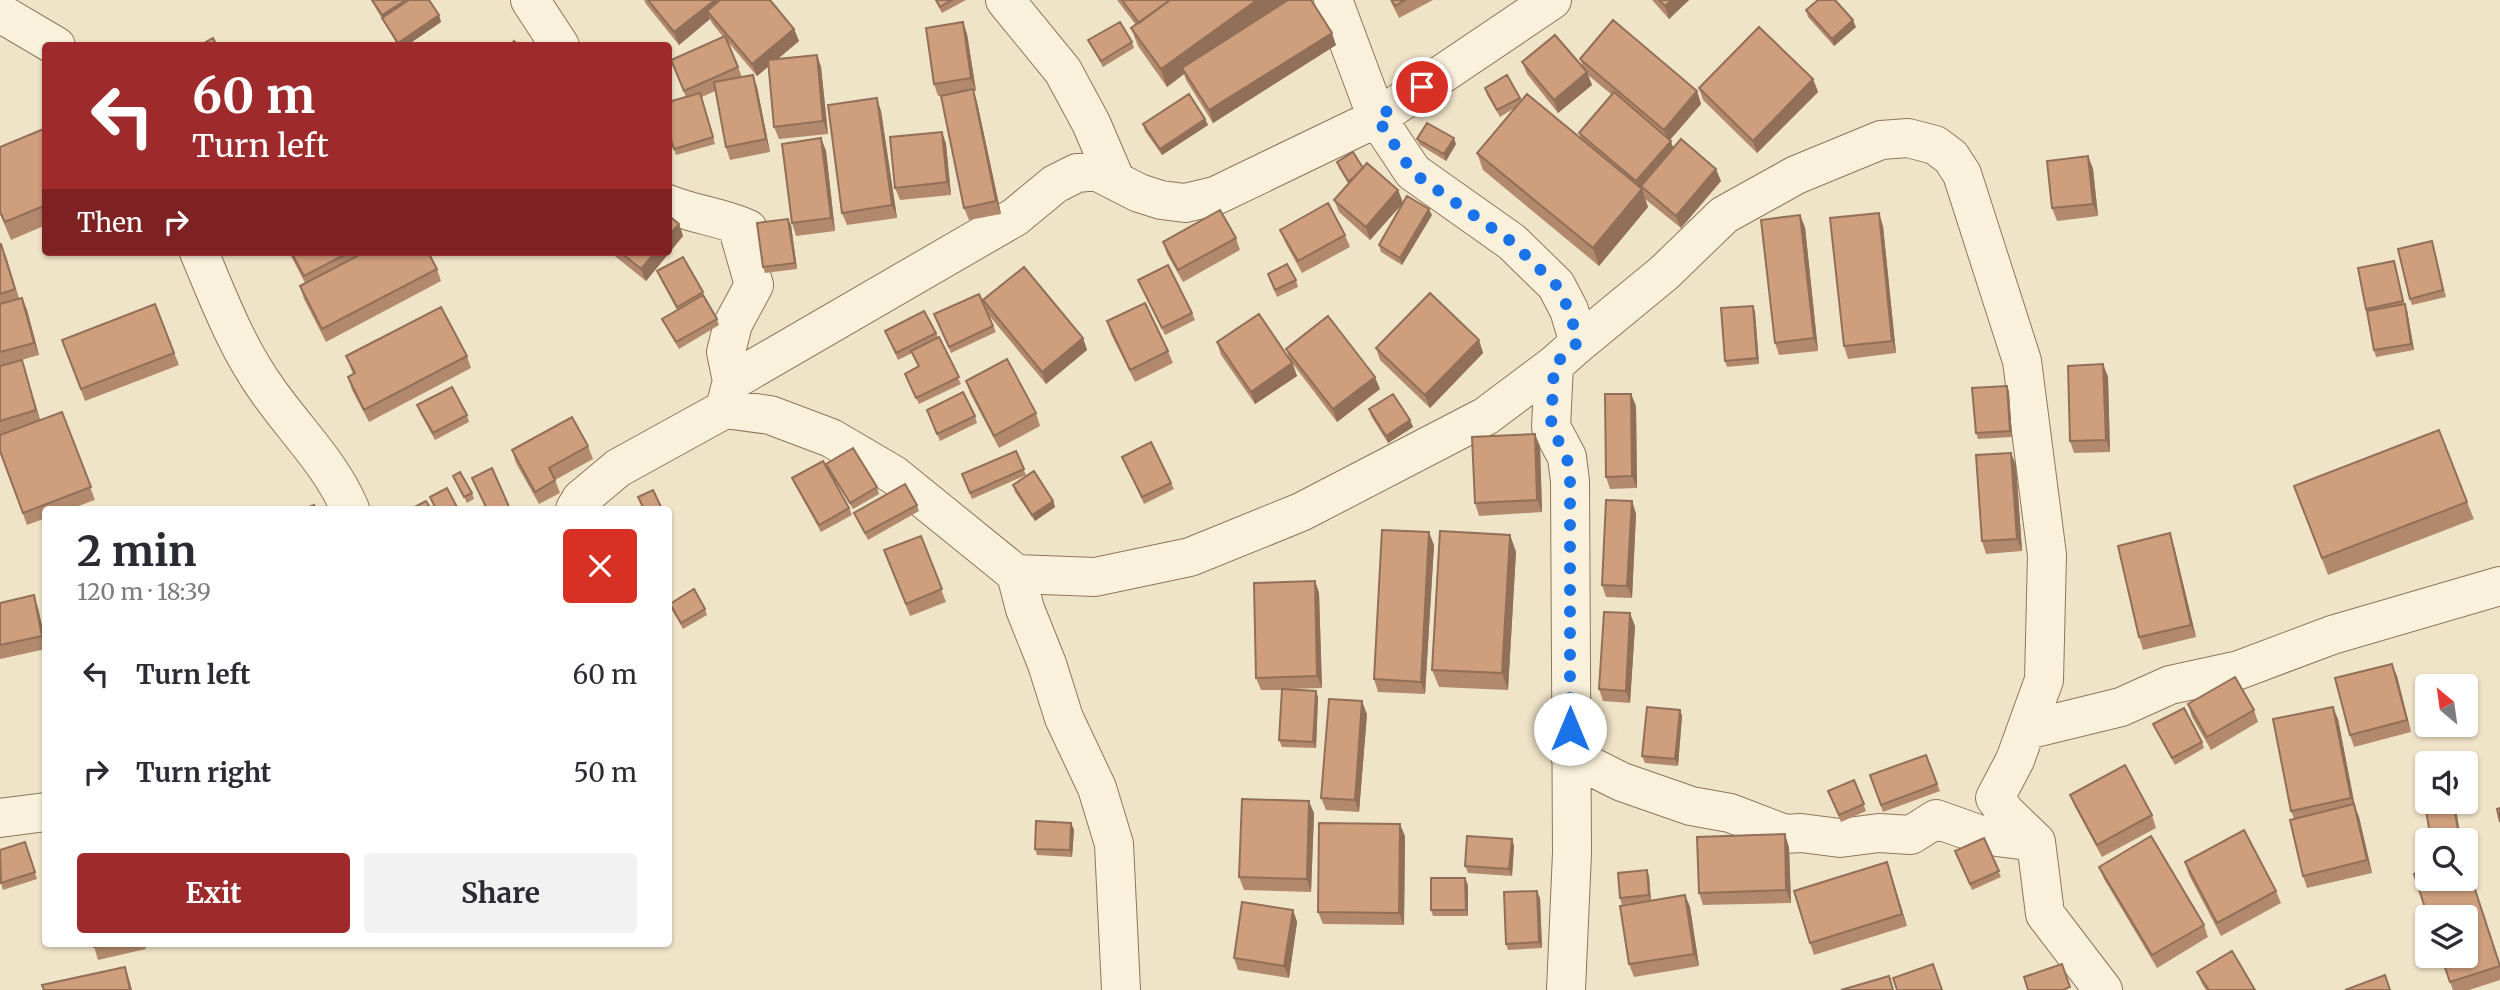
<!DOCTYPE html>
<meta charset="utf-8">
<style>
:root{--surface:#fff;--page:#f2f2f3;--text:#2b2b33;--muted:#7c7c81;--accent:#9e2a2b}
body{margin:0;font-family:Merriweather,serif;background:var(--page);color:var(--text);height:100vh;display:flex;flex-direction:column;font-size:26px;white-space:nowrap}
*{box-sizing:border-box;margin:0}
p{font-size:23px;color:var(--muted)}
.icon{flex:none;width:38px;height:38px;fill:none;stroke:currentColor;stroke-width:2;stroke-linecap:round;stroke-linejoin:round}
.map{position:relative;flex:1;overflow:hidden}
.sheet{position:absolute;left:42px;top:506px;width:630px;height:441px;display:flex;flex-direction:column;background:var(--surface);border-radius:7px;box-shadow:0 2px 5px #0004}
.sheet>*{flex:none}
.hud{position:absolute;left:42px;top:42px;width:630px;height:214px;border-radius:7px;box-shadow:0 2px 5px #0004;background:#9e2a2b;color:#fff;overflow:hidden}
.needle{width:46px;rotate:331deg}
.fabs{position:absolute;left:2415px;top:674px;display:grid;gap:14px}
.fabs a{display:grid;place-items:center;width:63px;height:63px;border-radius:7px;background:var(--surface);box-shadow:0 2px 5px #0004;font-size:35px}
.pin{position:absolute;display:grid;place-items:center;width:60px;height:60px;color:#fff;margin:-30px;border:4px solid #fff;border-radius:50%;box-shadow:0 2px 7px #0007}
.me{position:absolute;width:77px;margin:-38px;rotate:0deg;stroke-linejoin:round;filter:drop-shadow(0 0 5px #0008)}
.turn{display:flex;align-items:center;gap:24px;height:147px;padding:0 35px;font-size:32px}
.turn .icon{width:91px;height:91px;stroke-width:2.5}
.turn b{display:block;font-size:49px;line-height:60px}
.then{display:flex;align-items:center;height:66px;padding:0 35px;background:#0003;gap:14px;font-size:26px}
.round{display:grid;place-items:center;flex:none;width:74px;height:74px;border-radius:7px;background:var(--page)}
.headline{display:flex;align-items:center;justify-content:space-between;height:119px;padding:0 35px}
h1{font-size:42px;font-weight:700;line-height:52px}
.action{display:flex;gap:14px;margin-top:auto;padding:14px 35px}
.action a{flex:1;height:80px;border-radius:7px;background:var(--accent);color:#fff;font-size:28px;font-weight:700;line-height:80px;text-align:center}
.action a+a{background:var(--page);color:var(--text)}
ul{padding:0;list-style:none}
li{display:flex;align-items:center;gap:21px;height:98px;padding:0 35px}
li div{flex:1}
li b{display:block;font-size:26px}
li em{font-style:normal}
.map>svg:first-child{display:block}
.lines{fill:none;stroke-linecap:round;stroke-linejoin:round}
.minor-casing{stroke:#8d765c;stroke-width:40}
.minor{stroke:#faf1dc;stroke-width:38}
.wall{fill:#b2896c}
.shaded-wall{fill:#916f58}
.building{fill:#cf9f7d;stroke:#916f58;stroke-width:2}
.route{stroke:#1a73e8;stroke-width:12;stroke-dasharray:0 21.6}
</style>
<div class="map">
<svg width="2500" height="990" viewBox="0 0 2500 990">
<rect width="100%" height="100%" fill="#f0e4c8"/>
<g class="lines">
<g class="minor-casing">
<path id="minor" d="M530 0 560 46
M1005 0 1063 71 1091 123 1115 179
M1333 0 1377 118 1413 172 1512 242 1556 285 1569 310 1579 343
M0 13 56 46
M668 204C695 215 722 217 748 229L740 236 754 285 733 324 726 352 732 381 726 404
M199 252C219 300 237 348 268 391 296 431 331 464 350 509
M1554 365 1551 427 1567 457 1570 481 1572 853 1566 990
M732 381 1015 217 1055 184 1077 173 1096 171 1139 193 1161 200 1185 203 1215 196 1377 118 1552 0
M575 509 581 499 618 468 725 409 770 415 831 438 894 475 1016 574 1095 577 1190 557 1301 512 1486 416 1554 365 1579 343 1664 273 1724 215 1796 175 1881 140 1908 138 1935 145 1951 157 1962 174 2022 361 2047 555 2044 680 2015 760 1995 798 2006 813 2036 842 2045 914 2103 990
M1016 574 1025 609 1047 664 1064 718 1097 788 1114 844 1121 990
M2027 730 2121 707 2170 685 2239 670 2332 635 2500 586
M1570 756 1622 782 1691 806 1730 813 1785 834 1801 833 1840 838 1879 833 1911 835 1936 819 1981 835 2036 842
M0 818 46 812"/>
</g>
<use href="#minor" class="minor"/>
</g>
<path class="wall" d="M371 0H429L439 15 441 22 406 46H398Z
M644 0H770L794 29 799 41 778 59 817 55 821 67 828 134 779 139 774 127 769 66 757 76 728 42 742 77 753 75 757 87 770 152 730 160 726 147 715 91 702 97 715 144 676 155 674 149 686 97 671 60 723 37 712 23 710 19 679 45 646 4Z
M935 0H966L942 13Z
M1117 0H1287L1336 45 1213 123 1186 80 1184 74 1167 87 1138 46 1131 28 1136 25Z
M1390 0H1433L1399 18Z
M1652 0H1689L1669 19Z
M1806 10 1856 27 1834 46 1808 17Z
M963 22 967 34 976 91H973L977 102 1001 214 969 220 964 208 947 95 938 96 934 84Z
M1088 40 1132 42 1134 48 1103 67 1091 46Z
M1580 59 1697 91 1701 104 1670 140 1673 148 1721 181 1681 228 1645 199 1648 207 1599 266 1483 170 1477 153 1513 109 1500 117 1487 95 1485 88 1520 98 1521 100 1582 140 1579 133 1612 95 1588 75 1592 85 1558 113 1527 74 1522 62 1583 67Z
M1813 79 1818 92 1757 153 1703 100 1699 88Z
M881 111 897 218 847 225 842 213Z
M1205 119 1208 125 1162 155 1145 131 1143 124Z
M46 128V225L11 240 0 214V147Z
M942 132 946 144 951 195 900 200 895 188Z
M821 138 826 151 835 231 796 236 792 223Z
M1417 139 1456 144 1446 161 1420 145Z
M2088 156 2093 169 2098 216 2057 221 2052 208Z
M1337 162 1363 168 1398 190 1403 203 1370 240 1339 212 1334 200 1349 184 1339 168Z
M1432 215 1402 265 1381 252 1379 245Z
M788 219 791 225 797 269 765 273 763 267Z
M679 224 683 236 646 281 616 257 614 252H668Z
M1883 226 1896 353 1848 359 1844 346Z
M1805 227 1818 351 1779 355 1775 343Z
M1280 230 1345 235 1350 247 1302 273 1285 242Z
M1236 238 1240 250 1183 282 1167 254 1163 242Z
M0 244 6 256 19 298H22L27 310 39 355 0 366Z
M2434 247 2446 297 2412 305 2410 299Z
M289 252H428L437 269 441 281 326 342 304 299 300 286 305 283Z
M2394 261 2404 304 2407 310 2414 350 2376 357 2374 350 2366 309Z
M657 271 703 292 705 299 717 319 719 325 679 349 665 325 662 319 677 310 660 278Z
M1268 274 1296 280 1298 287 1277 297Z
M1138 280 1192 313 1195 320 1165 335Z
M983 300 1083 338 1087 350 1046 384 987 313 996 332 951 353 934 314 986 311Z
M155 304 179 365 85 401 62 340Z
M1753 306 1755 312 1759 364 1727 367 1725 361Z
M1107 321 1168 351 1173 363 1135 382 1111 334Z
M885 331 936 333 961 384 919 404 905 374 918 367 912 353 898 360Z
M1479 340 1483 353 1430 408 1380 360 1376 348Z
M1217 342 1290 360 1286 349 1380 389 1337 422 1293 364 1297 376 1255 404 1221 355Z
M346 356H467L471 368 369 422 352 390 348 377 353 374Z
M22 360 40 420 62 412 95 500 70 509H46V518L27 525 0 451V366Z
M2103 364 2108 377 2110 452 2074 453 2070 441Z
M966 381 1036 413 1040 426 999 448 970 393Z
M2007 386 2009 392 2012 437 1978 439 1976 433Z
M1631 394 1636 406 1637 488 1610 489 1606 477Z
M417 405 467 415 469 422 435 440 419 411Z
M1369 409 1410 420 1413 427 1388 443 1371 416Z
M927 410 975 416 977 423 940 441Z
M588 446 593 459 555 480 560 493 539 504 516 463 512 450Z
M1540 446 1542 512 1479 516 1475 503Z
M1016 451 1026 475 972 499 962 474Z
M1122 457 1171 483 1174 489 1144 504Z
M826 464 877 487 879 494 853 509 829 471Z
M2016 465 2022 551 1986 554 1982 541Z
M453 476 472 493 474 499 467 503Z
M792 478 849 508 852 515 821 532 795 485Z
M1013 485 1053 501 1055 507 1035 521 1015 492Z
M2294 486 2467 502 2474 519 2328 575Z
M1632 501 1636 514 1632 598 1606 597 1602 585Z
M917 505 919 511 868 540 854 513Z
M1510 535 1516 552 1508 690 1439 687 1432 670Z
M921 536 946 602 910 616 889 563Z
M1434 545 1425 694 1378 692 1374 679Z
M2174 546 2196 637 2143 650 2139 637Z
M1315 581 1319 593 1322 688 1287 689 1316 691 1318 697 1316 748 1282 747 1279 740 1282 690H1261L1256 678Z
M0 603 38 608 46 642V649L0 659Z
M670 604 705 609 707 615 683 629 672 610Z
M1635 626 1630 703 1603 701 1599 689Z
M2397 676 2411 732 2354 747 2350 735Z
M2188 704 2254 710 2258 722 2211 750 2192 717Z
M1680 710 1682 716 1678 766 1645 763 1642 756Z
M1367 714 1359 812 1326 810 1321 798Z
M2338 719 2354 804 2359 817 2372 873 2307 888 2303 876 2294 819 2291 811Z
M2153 724 2202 742 2204 748 2175 765 2156 730Z
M1926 755 1940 791 1883 812 1870 775Z
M1854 780 1866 811 1841 822 1828 791Z
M2070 795 2152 815 2156 828 2102 857 2075 807Z
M1314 813 1311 892 1244 890 1239 877Z
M1071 823 1074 830 1072 857 1037 855 1035 849Z
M1405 836 1404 925 1323 924 1318 912Z
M1984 838 2001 877 1972 890 1955 851Z
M1512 839 1514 846 1512 876 1468 873 1465 866Z
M25 842 37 879 3 890 0 880Z
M1789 847 1791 903 1703 905 1699 893Z
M1887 862 1907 926 1814 955 1810 943Z
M2185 862 2276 891 2281 903 2221 936 2189 875Z
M2099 867 2204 925 2208 937 2157 968 2104 879Z
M1649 876 1651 900 1685 895 1690 907 1699 966 1634 977 1629 964 1633 903 1622 905 1620 898Z
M1468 885V916H1433L1431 910Z
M1540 898 1542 948 1508 950 1506 944Z
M1293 910 1297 922 1289 978 1238 970 1234 958Z
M93 943H145L146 949 98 960Z
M2441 956 2500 965V980L2469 990H2453Z
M2197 972 2255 990H2206L2202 984Z"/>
<path class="shaded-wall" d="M406 0H418L385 22 382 15Z
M715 0H735L707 11 710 19 679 45 674 32Z
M1257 0H1287L1182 68 1184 74 1167 87 1161 69Z
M1672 0H1689L1669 19 1665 6Z
M439 15 441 22 406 46H399L398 43Z
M1853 20 1856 27 1834 46 1832 39Z
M963 22 967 34 976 91 971 78Z
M794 29 799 41 757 76 752 64Z
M1332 33 1336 45 1213 123 1209 110Z
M817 55 821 67 828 134 823 121Z
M1587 72 1592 85 1558 113 1554 100Z
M753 75 757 87 770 152 766 139Z
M1813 79 1818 92 1757 153 1753 141Z
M973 89 977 102 1001 214 996 201Z
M1697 91 1701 104 1668 142 1664 130Z
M877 98 881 111 897 218 892 205Z
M1205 119 1208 125 1162 155 1160 149Z
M942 132 946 144 951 195 947 182Z
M821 138 826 151 835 231 831 218Z
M1454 138 1456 144 1446 161 1444 154Z
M1671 141 1675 153 1641 186 1648 207 1599 266 1593 248 1640 192 1636 181Z
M2088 156 2093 169 2098 216 2093 204Z
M1716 169 1721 181 1681 228 1676 216Z
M1398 190 1403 203 1370 240 1366 227Z
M1429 209 1432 215 1402 265 1400 258Z
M1879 213 1883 226 1896 353 1892 341Z
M1800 215 1805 227 1818 351 1814 338Z
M788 219 791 225 797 269 795 263Z
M679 224 683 236 646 281 641 269 655 252H668V236Z
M2394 261 2396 267 2405 307 2403 301Z
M22 298 27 310 39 355 34 343Z
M2405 304 2407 310 2414 350 2411 344Z
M1753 306 1755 312 1759 364 1757 358Z
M1083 338 1087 350 1046 384 1042 372Z
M1479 340 1483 353 1430 408 1425 395Z
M22 360 26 373 41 423 36 410Z
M1292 363 1297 376 1255 404 1251 392Z
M2103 364 2108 377 2110 452 2106 440Z
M1375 377 1380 389 1337 422 1333 409Z
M2007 386 2009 392 2012 437 2010 431Z
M1631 394 1636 406 1637 488 1632 476Z
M1410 420 1413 427 1388 443 1386 436Z
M1535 434 1540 446 1542 512 1537 500Z
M2011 453 2016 465 2022 551 2017 539Z
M1053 501 1055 507 1035 521 1032 515Z
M1632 501 1636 514 1632 598 1627 586Z
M1429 532 1434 545 1425 694 1421 682Z
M2170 533 2174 546 2196 637 2191 625Z
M1510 535 1516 552 1508 690 1502 673Z
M1315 581 1319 593 1322 688 1317 676Z
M34 595 38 608 46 645 42 636Z
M1630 613 1635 626 1630 703 1626 691Z
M2392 664 2397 676 2411 732 2407 720Z
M1316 691 1318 697 1316 748 1313 742Z
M1362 701 1367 714 1359 812 1355 800Z
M2333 707 2338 719 2356 811 2351 798Z
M1680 710 1682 716 1678 766 1675 759Z
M1309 801 1314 813 1311 892 1307 879Z
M2453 802H2455L2461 840H2460Z
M2354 804 2359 817 2372 873 2367 860Z
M1071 823 1074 830 1072 857 1070 850Z
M1400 824 1405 836 1404 925 1399 913Z
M1785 834 1789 847 1791 903 1786 890Z
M1512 839 1514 846 1512 876 1509 869Z
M1887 862 1891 874 1907 926 1902 914Z
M1647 870 1649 876 1651 902 1649 895Z
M1465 878 1468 885V916L1466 910Z
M1537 891 1540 898 1542 948 1539 942Z
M1685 895 1690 907 1699 966 1694 954Z
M1293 910 1297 922 1289 978 1284 966Z
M125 967 129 979 132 990H130Z"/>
<path class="building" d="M372 0H406L382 15Z
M409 0H429L439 15 398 43 382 18Z
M648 0H715L674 32Z
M720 0H770L794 29 752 64 707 11Z
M936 0H952L940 7Z
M1122 0H1170L1139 23Z
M1170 0H1257L1161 69 1131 28Z
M1288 0H1311L1332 33 1209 110 1182 68Z
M1392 0H1405L1395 6Z
M1659 0H1672L1665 6Z
M1818 0H1835L1853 20 1832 39 1806 10Z
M1613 20 1697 91 1664 130 1580 59Z
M963 22 971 78 934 84 926 28Z
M1120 22 1132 42 1101 61 1088 40Z
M1759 27 1813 79 1753 141 1699 88Z
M1555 35 1587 72 1554 100 1522 62Z
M725 36 738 67 684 91 671 60Z
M213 38 217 46H199Z
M514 41 519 46H510Z
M817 55 823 121 774 127 768 60Z
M753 75 766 139 726 147 714 82Z
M1507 75 1520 98 1497 110 1485 88Z
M973 89 996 201 964 208 941 96Z
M1614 92 1671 141 1636 181 1579 133Z
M700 93 713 137 674 149 668 131V102Z
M1189 94 1205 119 1160 149 1143 124Z
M1527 94 1642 189 1593 248 1477 153Z
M877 98 892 205 842 213 828 105Z
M1427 123 1454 138 1444 154 1417 139Z
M46 128V205L5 222 0 212V147Z
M942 132 947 182 895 188 890 137Z
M821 138 831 218 792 223 782 144Z
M1681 139 1716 169 1676 216 1641 186Z
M1353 152 1363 168 1353 178 1348 181 1337 162Z
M2088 156 2093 204 2052 208 2047 161Z
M1367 163 1398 190 1366 227 1334 200Z
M1407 196 1429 209 1400 258 1379 245Z
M1328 203 1345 235 1298 261 1280 230Z
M1220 210 1236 238 1178 270 1163 242Z
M1879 213 1892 341 1844 346 1830 218Z
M668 215 679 224 668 236Z
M1800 215 1814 338 1775 343 1761 220Z
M788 219 795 263 763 267 757 223Z
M2432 241 2443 290 2410 299 2398 249Z
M0 244H1L15 289 0 294Z
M291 252H350L304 276Z
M365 252H428L437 269 322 329 300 286Z
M620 252H655L641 269Z
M683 257 703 292 677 307 657 271Z
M2394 261 2403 301 2366 309 2358 268Z
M1287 264 1296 280 1275 290 1268 274Z
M1168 265 1192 313 1162 328 1138 280Z
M1024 267 1083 338 1042 372 983 300Z
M1430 293 1479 340 1425 395 1376 348Z
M979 294 993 326 949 347 934 314Z
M703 295 717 319 676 342 662 319Z
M22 298 34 343 0 352V304Z
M1145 303 1168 351 1130 370 1107 321Z
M155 304 174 353 81 389 62 340Z
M2405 304 2411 344 2374 350 2367 311Z
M1753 306 1757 358 1725 361 1721 308Z
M441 307 467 356 364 410 348 377 355 373 346 356Z
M924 311 936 333 896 353 885 331Z
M1259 314 1292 363 1251 392 1217 342Z
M1328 316 1375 377 1333 409 1286 349Z
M939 337 959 377 916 398 905 374 919 366 911 351Z
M1007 359 1036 413 994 436 966 381Z
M22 360 36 410 0 421V366Z
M2103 364 2106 440 2070 441 2068 366Z
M2007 386 2010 431 1976 433 1972 388Z
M452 387 467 415 433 433 417 405Z
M963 392 975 416 937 434 927 410Z
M1393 394 1410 420 1386 436 1369 409Z
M1605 394H1631L1632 476 1606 477Z
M62 412 91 487 23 513 0 451V435Z
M572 417 588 446 549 468 555 480 535 492 512 450Z
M2439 430 2467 502 2322 558 2294 486Z
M1535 434 1537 500 1475 503 1472 437Z
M1151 442 1171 483 1142 497 1122 457Z
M853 448 877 487 850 503 826 464Z
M1016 451 1024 469 970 493 962 474Z
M2011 453 2017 539 1982 541 1976 455Z
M823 461 849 508 819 525 792 478Z
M492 468 510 509H487L472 478Z
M1034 471 1053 501 1032 515 1013 485Z
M460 472 472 493 464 497 453 476Z
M905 484 917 505 865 533 854 513Z
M447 488 458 509H436L430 497Z
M653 490 662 509H644L638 497Z
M1606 500 1632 501 1627 586 1602 585Z
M426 501 431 509H411Z
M314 505 316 509H304Z
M1382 530 1429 532 1421 682 1374 679Z
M1440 531 1510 535 1502 673 1432 670Z
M2170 533 2191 625 2139 637 2118 546Z
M921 536 942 589 906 604 884 550Z
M1315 581 1317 676 1256 678 1254 583Z
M694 589 705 609 681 623 670 604Z
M34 595 42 636 0 645V603Z
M1604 612 1630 613 1626 691 1599 689Z
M2392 664 2407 720 2350 735 2335 678Z
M2235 677 2254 710 2207 737 2188 704Z
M1282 689 1316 691 1313 742 1279 740Z
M1329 699 1362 701 1355 800 1321 798Z
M1647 707 1680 710 1675 759 1642 756Z
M2333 707 2351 798 2291 811 2273 719Z
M2184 708 2202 742 2172 758 2153 724Z
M1926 755 1937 784 1881 805 1870 775Z
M2125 765 2152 815 2097 845 2070 795Z
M1854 780 1864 804 1839 815 1828 791Z
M2427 798V802H2453L2460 840H2431L2424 799Z
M1242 799 1309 801 1307 879 1239 877Z
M2354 804 2367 860 2303 876 2290 820Z
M2500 808V822L2497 809Z
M1036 821 1071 823 1070 850 1035 849Z
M1319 823 1400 824 1399 913 1318 912Z
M2244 830 2276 891 2217 923 2185 862Z
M1785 834 1786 890 1699 893 1697 837Z
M1467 836 1512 839 1509 869 1465 866Z
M2151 836 2204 925 2152 955 2099 867Z
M1984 838 1999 871 1970 884 1955 851Z
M25 842 35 872 1 883 0 850Z
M1887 862 1902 914 1810 943 1794 891Z
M2466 862 2500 966 2450 982 2441 956H2466V917H2428L2414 874 2427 870V878H2466Z
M1647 870 1649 895 1620 898 1618 873Z
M1431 878H1465L1466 910H1431Z
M1537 891 1539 942 1506 944 1504 892Z
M1685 895 1694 954 1629 964 1620 906Z
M1242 902 1293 910 1284 966 1234 958Z
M93 943H113L94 947Z
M2232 951 2255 990H2209L2197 972Z
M1933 964 1942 990H1897L1893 978Z
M2062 964 2070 987 2063 990H2028L2024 977Z
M125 967 130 990H44L42 985Z
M2385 975 2390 990H2345Z
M1889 976 1893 990H1841Z"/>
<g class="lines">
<path class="route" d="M1422 87 1377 118 1413 173 1512 242 1556 285 1569 310 1578 342 1554 365 1551 427 1567 457 1570 481V729"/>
</g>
</svg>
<div class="fabs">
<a><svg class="needle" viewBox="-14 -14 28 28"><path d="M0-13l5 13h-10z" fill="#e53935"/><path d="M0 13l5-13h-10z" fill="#7c7c81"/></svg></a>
<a><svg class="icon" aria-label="sound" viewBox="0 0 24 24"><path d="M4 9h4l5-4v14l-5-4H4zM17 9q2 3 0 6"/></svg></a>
<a><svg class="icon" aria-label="search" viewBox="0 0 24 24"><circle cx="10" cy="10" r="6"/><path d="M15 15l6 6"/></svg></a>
<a><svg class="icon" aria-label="layers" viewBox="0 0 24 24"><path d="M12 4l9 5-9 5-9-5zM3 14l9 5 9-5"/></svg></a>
</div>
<div class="pin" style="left:1422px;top:87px;background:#d93025"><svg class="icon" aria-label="arrive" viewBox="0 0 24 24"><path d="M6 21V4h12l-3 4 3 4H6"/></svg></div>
<svg class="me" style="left:1570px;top:729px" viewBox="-20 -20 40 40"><circle r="19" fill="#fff"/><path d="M0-13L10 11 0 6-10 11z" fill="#1a73e8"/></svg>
<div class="hud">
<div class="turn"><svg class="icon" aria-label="left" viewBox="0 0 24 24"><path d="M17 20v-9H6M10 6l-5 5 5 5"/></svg><div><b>60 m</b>Turn left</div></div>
<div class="then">Then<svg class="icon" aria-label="right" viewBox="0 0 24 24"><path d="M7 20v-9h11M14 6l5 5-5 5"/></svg></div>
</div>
<section class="sheet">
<div class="headline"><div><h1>2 min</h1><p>120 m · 18:39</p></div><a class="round" style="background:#d93025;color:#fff"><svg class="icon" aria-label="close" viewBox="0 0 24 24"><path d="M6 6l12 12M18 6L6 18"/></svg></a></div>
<ul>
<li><svg class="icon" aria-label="left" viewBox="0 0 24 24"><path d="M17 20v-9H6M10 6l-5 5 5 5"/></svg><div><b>Turn left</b></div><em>60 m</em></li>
<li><svg class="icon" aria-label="right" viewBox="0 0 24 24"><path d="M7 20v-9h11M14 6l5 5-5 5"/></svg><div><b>Turn right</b></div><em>50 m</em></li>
</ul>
<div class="action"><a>Exit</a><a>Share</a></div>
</section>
</div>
